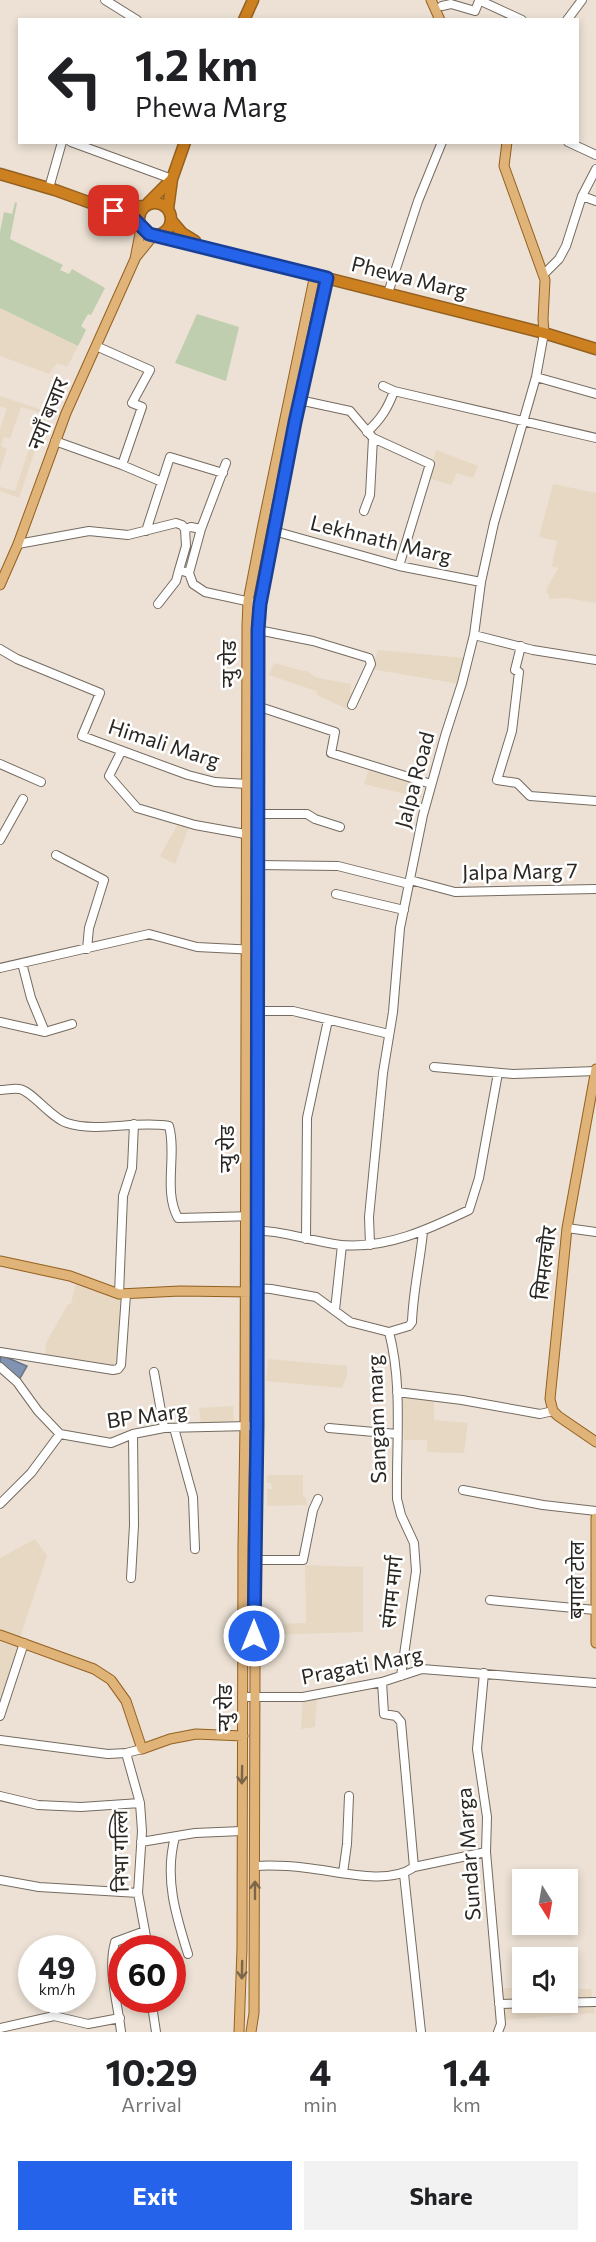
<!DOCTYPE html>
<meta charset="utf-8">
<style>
:root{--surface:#fff;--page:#f2f2f2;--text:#202124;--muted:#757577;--accent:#2563eb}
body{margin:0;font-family:Commissioner,"Noto Sans Devanagari",sans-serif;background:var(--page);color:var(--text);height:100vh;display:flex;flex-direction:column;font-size:22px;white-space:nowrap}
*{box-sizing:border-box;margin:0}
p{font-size:20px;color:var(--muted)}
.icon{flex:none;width:33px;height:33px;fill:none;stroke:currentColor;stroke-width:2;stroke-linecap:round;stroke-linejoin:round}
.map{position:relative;height:2032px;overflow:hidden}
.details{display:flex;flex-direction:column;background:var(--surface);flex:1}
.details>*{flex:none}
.guide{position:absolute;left:18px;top:18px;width:561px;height:126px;border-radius:0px;box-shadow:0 3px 9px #0003;background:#fff;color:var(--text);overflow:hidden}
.needle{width:39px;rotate:169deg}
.tools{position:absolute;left:512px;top:1869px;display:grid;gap:12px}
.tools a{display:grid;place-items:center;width:66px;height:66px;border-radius:0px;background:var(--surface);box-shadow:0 3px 9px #0003;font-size:30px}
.speed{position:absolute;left:18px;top:1935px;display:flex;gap:12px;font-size:30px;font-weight:700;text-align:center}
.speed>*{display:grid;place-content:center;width:78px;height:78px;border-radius:50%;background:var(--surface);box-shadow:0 3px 9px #0003;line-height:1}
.speed small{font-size:15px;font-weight:400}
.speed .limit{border:9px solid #d22;background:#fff;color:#111}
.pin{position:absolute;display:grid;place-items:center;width:51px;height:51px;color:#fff;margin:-26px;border-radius:12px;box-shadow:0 3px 9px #0006}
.me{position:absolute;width:66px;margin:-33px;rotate:0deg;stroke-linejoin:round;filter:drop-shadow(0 0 4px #0008)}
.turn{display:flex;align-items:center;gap:21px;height:126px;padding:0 18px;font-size:27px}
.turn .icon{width:78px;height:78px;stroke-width:2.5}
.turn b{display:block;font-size:42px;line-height:51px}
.eta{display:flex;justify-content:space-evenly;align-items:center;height:102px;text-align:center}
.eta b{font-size:36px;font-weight:700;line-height:42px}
.primary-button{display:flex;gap:12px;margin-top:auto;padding:12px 18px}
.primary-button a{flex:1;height:69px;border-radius:0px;background:var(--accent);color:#fff;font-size:24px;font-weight:700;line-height:69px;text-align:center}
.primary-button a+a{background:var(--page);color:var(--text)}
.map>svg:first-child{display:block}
.built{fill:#e7d8c4}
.green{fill:#bfceae}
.water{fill:#8093b3;stroke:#667388;stroke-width:1.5}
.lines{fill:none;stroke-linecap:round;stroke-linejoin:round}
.minor-casing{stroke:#756b60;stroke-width:10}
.major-casing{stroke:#946121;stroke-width:11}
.highway-casing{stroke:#946121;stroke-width:13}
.minor{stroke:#fff;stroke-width:8}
.major{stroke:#e0b379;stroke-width:9}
.highway{stroke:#cc8020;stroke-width:10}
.oneway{stroke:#7c6649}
.route-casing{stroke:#184099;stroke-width:15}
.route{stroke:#2563eb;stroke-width:10}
.labels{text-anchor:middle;stroke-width:5;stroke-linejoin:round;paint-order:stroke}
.street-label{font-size:21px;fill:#2b2722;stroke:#fff}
</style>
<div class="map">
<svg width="596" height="2032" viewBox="0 0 596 2032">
<rect width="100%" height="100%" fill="#ece1d4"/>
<path class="built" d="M0 308 78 346 67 367 57 363 49 374 0 356Z
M0 396 48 412 19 498 0 491V487L15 491 41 413 21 407 10 439 4 437 1 446 7 449 0 470V429L7 409 0 406Z
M436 450 478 466 473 478 457 473 451 485 428 478Z
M553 484 596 493V603L567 598 550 599 546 590 558 568 552 566 557 541 539 537Z
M378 650 465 658 460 684 371 669Z
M274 663 303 671 306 670 315 677 324 679 351 684 350 692 357 693 349 710 317 695 316 691 269 675Z
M370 765 425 783 421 798 364 784Z
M178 824 189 827 175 864 160 856Z
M76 1283 122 1298V1330L117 1367 45 1354 46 1343 68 1304H71Z
M268 1359 347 1366V1376L342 1388 266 1381Z
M402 1395 434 1397V1420L468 1423 464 1453 427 1452V1440H404Z
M233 1406 234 1421 201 1424 199 1408Z
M272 1475H303V1497L306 1498 307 1505 267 1506V1489H272L271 1483H267V1476Z
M35 1539 47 1556 20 1637 0 1630V1558Z
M305 1565 363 1567V1632L265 1635V1624L306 1623Z
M0 1638 21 1646 2 1696H0Z
M317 1698 315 1727 301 1729 303 1700Z
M503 1988H522V2002H567V1989H591L595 2013 504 2020Z"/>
<path class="green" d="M15 202 17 203 10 239 63 265 60 270 69 274 72 269 105 288 91 315 88 314 81 326 86 330 78 346 0 308V232L4 212 12 214Z
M197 314 239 327 226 381 175 363Z"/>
<path class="water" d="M1 1355 27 1366 19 1380 0 1362Z"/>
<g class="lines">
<g class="minor-casing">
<path id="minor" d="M105 0 137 20
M442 6 451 4 475 11 479 1H481L522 20
M567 20 582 0
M71 142 172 179
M568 142 596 155
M49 188 62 142
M582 196 596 169
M543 275 559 259 566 246 582 196 596 201
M388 293 418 201 442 142
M96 346 150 370 132 403 142 407 122 465
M536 377 596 394
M383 386 394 391 596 438
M299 400 350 411 373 438 370 495 364 511
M367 432C381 419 388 408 394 391
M373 438 430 464 399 566
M55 441 122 465 162 482
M201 529 226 463
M146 531 170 457 223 473
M274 531 399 566 481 582
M18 544 89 531 128 535 176 523 182 525 185 529 191 527 201 529 189 573 193 584 205 592 260 604
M179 570 186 546 185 529
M158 604 176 581 179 570 189 573
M258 630 313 641 369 658 371 664 352 705
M474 635 533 650 596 660
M521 646 515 670 519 672 512 731 497 780 517 783 530 796 596 801
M0 649 17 659 100 693 82 736 188 775 215 782 247 784
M257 706 335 732 331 753 431 784
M121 752 109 776 137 808 195 825 251 835
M0 764 41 782
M258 814H307L315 819 340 827
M0 840 23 799
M56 855 104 880 89 928 87 949
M257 865 338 866 409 884
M410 880 455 892 596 889
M336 894 404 910
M22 963 31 998 45 1032
M0 968 149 934 197 947 257 950
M246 1011H293L389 1034
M0 1022 45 1032 72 1024
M434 1067 513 1074 596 1071
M0 1090C6 1090 13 1088 19 1089 31 1090 51 1118 67 1123 98 1133 137 1120 169 1126 177 1155 163 1191 178 1218L256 1216
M567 1228 596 1232
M245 1231C277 1228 308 1241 341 1245 387 1249 429 1229 469 1210L479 1178 498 1073
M306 1239 307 1118 328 1020
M370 1245 369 1217 383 1073 393 1012 400 928 423 815 445 736 462 683 474 635 481 582 494 523 536 377 544 333
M252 1288 271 1289 316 1297 350 1322 389 1332C403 1385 396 1444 397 1499L401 1515 414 1543 416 1571 401 1676
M119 1294 123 1196 132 1168 134 1124
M335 1310 342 1245
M389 1332 409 1326 412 1322C413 1292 420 1262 423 1232
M0 1352 113 1370 118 1369 121 1365 126 1294
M0 1367 17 1382 38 1411 60 1434 111 1443 133 1434 164 1428 250 1426
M154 1372 164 1428
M397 1392 462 1400 540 1414 553 1411
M174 1428 193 1497 195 1549
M329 1428 397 1434
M463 1490 543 1505 596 1511
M0 1504 31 1473 60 1434
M255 1560H303L313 1510 318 1499
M131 1578 134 1525 133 1434
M490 1600 595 1610
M484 1673 477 1749 487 1817 486 1852 501 2024 498 2032
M382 1682 384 1714 396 1716 401 1722 414 1867
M242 1697H303L382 1682 422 1669 596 1683
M0 1716 24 1643
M0 1740 108 1754 126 1753 142 1749
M126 1753 140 1803 142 1831 138 1893 148 1948
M0 1796 38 1805 81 1807 140 1803
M175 1837C164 1878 176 1916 188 1954
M141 1842 195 1833 242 1831
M255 1866C272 1865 290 1866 307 1868 337 1871 388 1886 414 1867L486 1852
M343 1873 347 1844 349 1796
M404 1874 421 2032
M0 1880 39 1887 138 1893
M155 2000 153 2012 156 2032
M499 2004 596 2002
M54 2016 88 2024 120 2018
M0 2028 54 2016 53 2000
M121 2032C118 2003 107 1971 115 1942L145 1931"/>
</g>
<g class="major-casing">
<path id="major" d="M431 0 440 20
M507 142 504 166 545 280 543 319 544 333
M136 257 154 235
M0 585 18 544 66 413 135 259 141 228
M596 1069 567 1228 550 1399 553 1411 558 1416 596 1442
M0 1261 70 1276 119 1294 180 1291 251 1292
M596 1518V1643
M0 1635 94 1669 111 1680 126 1701 142 1749 170 1739 196 1734 243 1736
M239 2032 242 1949 243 1547 245 1426 247 626 248 601 262 529 315 274
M251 2032 254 2013 258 630 260 604 295 422 327 277"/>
</g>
<g class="highway-casing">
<path id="highway" d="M244 20 253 0
M0 174 55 190 113 211 138 223
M99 200 134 207 144 206
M139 219a16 16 0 1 1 32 0a16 16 0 1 1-32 0Z
M148 203 172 179
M168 209 172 179 185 142
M171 220 182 233 195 241
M156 235 544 333 596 349"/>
</g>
<use href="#minor" class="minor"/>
<use href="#major" class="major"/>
<use href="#highway" class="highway"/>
</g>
<defs><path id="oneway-shaft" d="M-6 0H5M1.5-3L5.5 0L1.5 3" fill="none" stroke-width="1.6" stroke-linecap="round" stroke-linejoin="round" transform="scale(1.5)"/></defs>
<g class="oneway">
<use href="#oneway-shaft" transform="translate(242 1775) rotate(91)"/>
<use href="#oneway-shaft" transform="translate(255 1890) rotate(-90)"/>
<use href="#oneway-shaft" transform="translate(242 1970) rotate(91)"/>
</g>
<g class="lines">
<g class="route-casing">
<path id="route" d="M114 211 134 219 149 234 327 278 295 422 260 604 258 630 257 1426 254 1636"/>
</g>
<use href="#route" class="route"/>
</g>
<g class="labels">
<g class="street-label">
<text transform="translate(409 278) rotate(14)" y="7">Phewa Marg</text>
<text transform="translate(48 414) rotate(-68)" y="7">नयाँ बजार</text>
<text transform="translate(381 540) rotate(14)" y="7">Lekhnath Marg</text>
<text transform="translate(229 664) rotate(-90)" y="7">न्यु रोड</text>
<text transform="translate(164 744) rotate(18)" y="7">Himali Marg</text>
<text transform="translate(415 780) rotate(-75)" y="7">Jalpa Road</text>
<text transform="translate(520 872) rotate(-1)" y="7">Jalpa Marg 7</text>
<text transform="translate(227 1149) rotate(-90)" y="7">न्यु रोड</text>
<text transform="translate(545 1263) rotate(-83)" y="7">सिमलचौर</text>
<text transform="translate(147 1416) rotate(-8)" y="7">BP Marg</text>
<text transform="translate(377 1419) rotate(-92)" y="7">Sangam marg</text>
<text transform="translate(577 1580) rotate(-90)" y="7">बगाले टोल</text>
<text transform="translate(392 1592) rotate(-84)" y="7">संगम मार्ग</text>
<text transform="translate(362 1666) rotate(-11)" y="7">Pragati Marg</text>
<text transform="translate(225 1708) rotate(-90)" y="7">न्यु रोड</text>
<text transform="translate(121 1851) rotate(-91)" y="7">निभा गल्लि</text>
<text transform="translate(469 1854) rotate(-94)" y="7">Sundar Marga</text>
</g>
</g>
</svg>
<div class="tools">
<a><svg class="needle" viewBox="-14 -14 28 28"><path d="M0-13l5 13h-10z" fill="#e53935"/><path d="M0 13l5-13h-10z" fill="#757577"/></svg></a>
<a><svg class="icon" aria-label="sound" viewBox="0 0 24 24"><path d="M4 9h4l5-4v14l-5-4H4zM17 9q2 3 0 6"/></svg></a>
</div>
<div class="speed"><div>49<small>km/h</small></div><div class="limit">60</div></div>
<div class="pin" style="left:114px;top:211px;background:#d93025"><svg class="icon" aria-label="arrive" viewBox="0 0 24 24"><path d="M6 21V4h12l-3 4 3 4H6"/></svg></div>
<svg class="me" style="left:254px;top:1636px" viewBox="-20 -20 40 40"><circle r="17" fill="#2563eb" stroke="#fff" stroke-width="3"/><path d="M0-11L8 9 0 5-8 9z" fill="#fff"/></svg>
<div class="guide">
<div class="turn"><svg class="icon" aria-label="left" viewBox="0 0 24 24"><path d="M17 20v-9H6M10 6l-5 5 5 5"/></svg><div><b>1.2 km</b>Phewa Marg</div></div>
</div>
</div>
<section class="details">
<div class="eta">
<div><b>10:29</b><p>Arrival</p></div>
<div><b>4</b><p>min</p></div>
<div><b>1.4</b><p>km</p></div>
</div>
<div class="primary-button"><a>Exit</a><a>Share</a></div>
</section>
